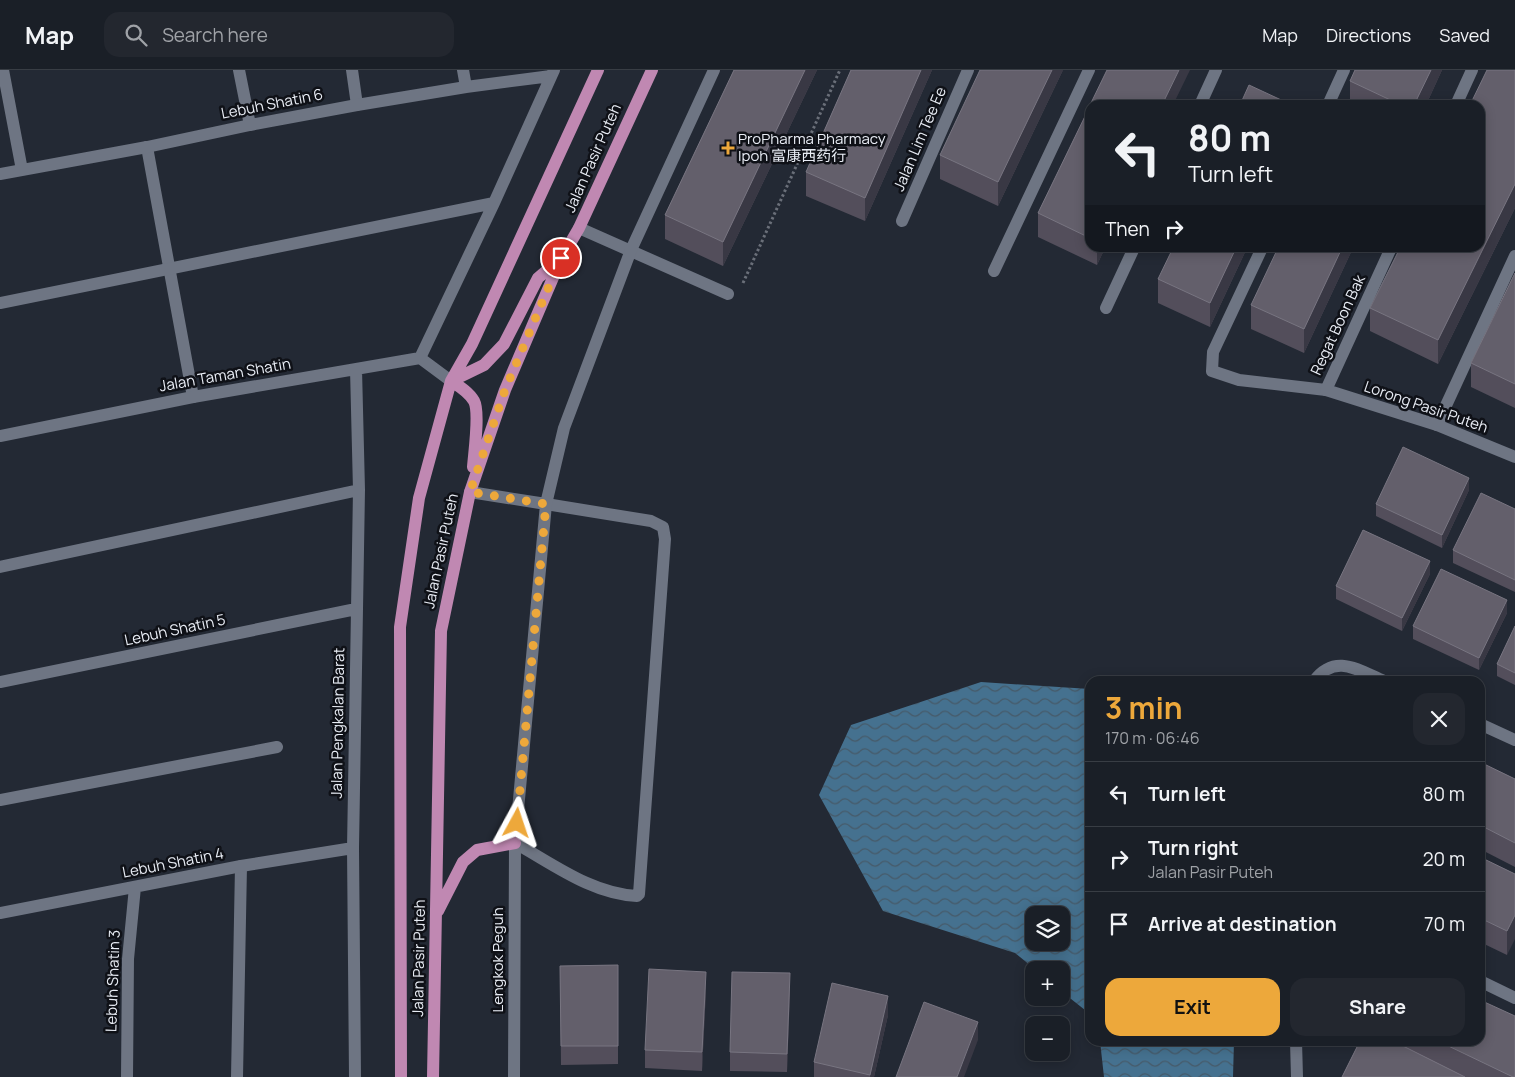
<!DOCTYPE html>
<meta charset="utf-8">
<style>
:root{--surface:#1a1f27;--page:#23272f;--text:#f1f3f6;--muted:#9fa2a7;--line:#383d44;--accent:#eda83b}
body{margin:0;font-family:Manrope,"Noto Sans SC",sans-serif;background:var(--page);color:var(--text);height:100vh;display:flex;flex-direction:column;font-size:19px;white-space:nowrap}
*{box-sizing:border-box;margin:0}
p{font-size:16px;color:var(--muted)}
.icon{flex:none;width:28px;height:28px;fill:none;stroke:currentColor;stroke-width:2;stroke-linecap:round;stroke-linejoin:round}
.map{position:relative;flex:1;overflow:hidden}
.details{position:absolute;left:1085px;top:606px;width:400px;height:370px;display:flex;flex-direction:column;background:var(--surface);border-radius:15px;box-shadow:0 2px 12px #0003,0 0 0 1px var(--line)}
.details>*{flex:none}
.banner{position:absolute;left:1085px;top:30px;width:400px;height:152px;border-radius:15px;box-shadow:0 2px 12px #0003,0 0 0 1px var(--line);background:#1a1f27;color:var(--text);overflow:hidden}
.buttons{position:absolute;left:1025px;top:836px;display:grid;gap:10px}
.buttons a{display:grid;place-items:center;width:45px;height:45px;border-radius:10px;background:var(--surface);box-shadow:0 2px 12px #0003,0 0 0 1px var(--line);font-size:25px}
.pin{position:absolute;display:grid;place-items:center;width:42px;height:42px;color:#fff;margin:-21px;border:2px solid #fff;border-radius:50%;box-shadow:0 1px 5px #0007}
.me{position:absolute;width:55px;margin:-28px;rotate:5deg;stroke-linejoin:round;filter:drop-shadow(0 0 4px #0008)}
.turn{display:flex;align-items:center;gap:18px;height:105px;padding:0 20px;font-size:22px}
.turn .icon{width:65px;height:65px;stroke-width:2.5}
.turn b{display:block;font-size:35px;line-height:42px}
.then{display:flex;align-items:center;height:48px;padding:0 20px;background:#0003;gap:10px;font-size:19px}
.round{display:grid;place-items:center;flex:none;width:52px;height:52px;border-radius:15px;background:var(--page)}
.summary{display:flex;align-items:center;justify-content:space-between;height:85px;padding:0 20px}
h1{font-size:30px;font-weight:700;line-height:38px;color:var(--accent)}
.action{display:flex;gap:10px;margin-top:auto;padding:10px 20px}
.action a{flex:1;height:58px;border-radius:15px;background:var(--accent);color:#111;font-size:20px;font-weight:700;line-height:58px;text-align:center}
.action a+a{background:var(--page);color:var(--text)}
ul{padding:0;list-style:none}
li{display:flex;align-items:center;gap:15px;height:65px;padding:0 20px;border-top:1px solid var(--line)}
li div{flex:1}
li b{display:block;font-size:19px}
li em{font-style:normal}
header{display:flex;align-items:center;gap:30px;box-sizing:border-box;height:70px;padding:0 25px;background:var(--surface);border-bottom:1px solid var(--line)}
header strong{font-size:24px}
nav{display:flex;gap:28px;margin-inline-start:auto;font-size:18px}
.search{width:350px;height:45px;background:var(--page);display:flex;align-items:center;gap:12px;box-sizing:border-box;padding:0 18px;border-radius:15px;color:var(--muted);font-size:19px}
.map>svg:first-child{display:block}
.water{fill:url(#water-waves);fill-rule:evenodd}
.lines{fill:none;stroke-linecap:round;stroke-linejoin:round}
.path{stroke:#6a6f79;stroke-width:3;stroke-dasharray:2.5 2.5;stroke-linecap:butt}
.service{stroke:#6e7583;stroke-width:12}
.minor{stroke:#6e7583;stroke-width:12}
.primary{stroke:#c088b2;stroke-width:12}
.wall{fill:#534e5b}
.shaded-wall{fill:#393844}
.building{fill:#635f6b;stroke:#787581}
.route{stroke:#eda83b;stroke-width:9;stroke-dasharray:0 16.2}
.poi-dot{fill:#eda83b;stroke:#0f1117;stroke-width:2}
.labels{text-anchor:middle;stroke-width:5;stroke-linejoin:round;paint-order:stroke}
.street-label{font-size:15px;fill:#e9edf5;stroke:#0f1117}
.poi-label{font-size:15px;fill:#e9edf5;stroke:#0f1117;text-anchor:start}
</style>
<header>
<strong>Map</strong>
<div class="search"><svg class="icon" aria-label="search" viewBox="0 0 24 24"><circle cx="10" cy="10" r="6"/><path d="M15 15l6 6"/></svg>Search here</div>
<nav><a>Map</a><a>Directions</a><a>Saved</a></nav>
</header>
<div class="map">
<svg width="1515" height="1007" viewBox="0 0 1515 1007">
<defs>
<pattern id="water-waves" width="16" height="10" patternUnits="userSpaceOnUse" patternTransform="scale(1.25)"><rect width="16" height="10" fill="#45718f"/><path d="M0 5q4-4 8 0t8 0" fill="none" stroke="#465a69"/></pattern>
</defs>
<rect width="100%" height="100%" fill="#232934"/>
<path class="water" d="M981 612 1090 619V944L1061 921V900H1036L1015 883 883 841 819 725 851 655ZM1034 845H1061V872H1034Z
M1100 971H1234L1233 1007H1104Z"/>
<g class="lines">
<path class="path" d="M743 213 840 0"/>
<path class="service" d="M352 0 357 35
M1328 35 1344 0
M147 77 193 327
M579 158 728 224
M1262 178 1213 282 1212 301 1239 310 1326 320
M994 201 1089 0
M1437 355 1515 186
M515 773C553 794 592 824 637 826L639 824 665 469 663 457 651 451 546 434
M237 1007 241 796"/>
<path class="minor" d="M3 0 22 100
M239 0 250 55
M463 0 466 17
M1200 35 1216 0
M1456 35 1472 0
M0 104 147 77 250 55 357 35 466 17 551 6
M902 151 968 0
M1391 178 1326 320 1437 355 1515 387
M0 233 494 133
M1106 238 1134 178
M420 288 494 133 554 0
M0 366 193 327 420 288 451 311
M470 422 546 434
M0 497 359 420
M1314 611C1335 583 1358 600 1384 611
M0 612 356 539
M1480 654 1515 670
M0 730 277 677
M0 843 241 796 353 778
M1480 911 1515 928
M1296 971 1297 1007
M127 1007 128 889 135 817
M355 1007 353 778 359 420 356 299
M514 1007 515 773 546 434 564 358 631 180 714 0"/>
<path class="primary" d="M451 311 484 295 504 274 538 208 559 190
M451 311C459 316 469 322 474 331 480 342 474 383 473 397
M438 841 463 792 477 780 515 773
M401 1007 400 557 419 428 451 311 472 274 598 0
M433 1007 441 561 470 422 505 320 561 189 579 158 652 0"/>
</g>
<path class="wall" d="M734 0H817L723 196 665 169V145Z
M851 0H932L865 151 806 126V102Z
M1063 0 998 136 940 109V85Z
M1355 0H1442L1426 35H1350V11Z
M1515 0V138L1438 294 1370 261V238Z
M1090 36V178H1105L1097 195 1038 167V143Z
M1247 178 1210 257 1158 233V209Z
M1353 178 1304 283 1251 259V235Z
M1515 203V338L1471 317V293Z
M1469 420 1442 478 1376 446V434Z
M1515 439V522L1453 493V480Z
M1430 504 1402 561 1336 529V516Z
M1507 543 1479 600 1413 569V556Z
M1515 556V615L1497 606V594Z
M1480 692 1515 709V797L1480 779Z
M1480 787 1515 804 1507 885 1480 872Z
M618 895V994L561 995 560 896Z
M706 920 702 1001 645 998V980Z
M790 922 787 1002 730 1001V982Z
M888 945 874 1007H814V992Z
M1360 971H1480L1515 1007H1342Z"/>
<path class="shaded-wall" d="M805 0H817L723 196V172Z
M921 0H932L865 151V128Z
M1052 0H1063L998 136V112Z
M1179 0H1190L1173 35H1162Z
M1431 0H1442L1426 35H1414Z
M1515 114V138L1438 294V270Z
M1097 178H1105L1097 195Z
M1236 178H1247L1210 257V233Z
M1342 178H1353L1304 283V259Z
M1469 408V420L1442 478V465Z
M1430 491V504L1402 561V548Z
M1507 530V543L1479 600V588Z
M1515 845V869L1507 885V861Z
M706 902V920L702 1001V982Z
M790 903V922L787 1002V984Z
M888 926V945L874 1007H870Z
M978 952V970L964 1007H957Z"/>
<path class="building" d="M734 0H805L723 172 665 145Z
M851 0H921L865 128 806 102Z
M980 0H1052L998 112 940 85Z
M1107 0H1179L1162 35H1090Z
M1355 0H1431L1414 35H1401L1350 11Z
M1487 0H1515V114L1438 270 1370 238 1400 178H1480V35H1470Z
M1249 15 1292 35H1240Z
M1090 36V168L1038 143Z
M1173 178H1236L1210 233 1158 209Z
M1278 178H1342L1304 259 1251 235Z
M1515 203V314L1471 293Z
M1403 377 1469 408 1442 465 1376 434Z
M1481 423 1515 439V510L1453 480Z
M1363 460 1430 491 1402 548 1336 516Z
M1441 499 1507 530 1479 588 1413 556Z
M1515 556V603L1497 594Z
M1480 692 1515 709V773L1480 755Z
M1480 787 1515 804V845L1507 861 1480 848Z
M618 895V976H561L560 896Z
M649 899 706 902 702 982 645 980Z
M732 902 790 903 787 984 730 982Z
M832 913 888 926 870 1005 814 992Z
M1480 930 1515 946V1007H1513L1438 971H1480Z
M924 932 978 952 957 1007H896Z
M1360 971H1393L1465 1007H1342Z"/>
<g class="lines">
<path class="route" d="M517 753 546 434 470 422 505 320 561 188"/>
</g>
<path class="poi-dot" d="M725.5 70.5h5v5h5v5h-5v5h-5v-5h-5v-5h5z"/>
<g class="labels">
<g class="street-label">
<text transform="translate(272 34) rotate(-11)" y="5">Lebuh Shatin 6</text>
<text transform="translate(920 69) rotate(-67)" y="5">Jalan Lim Tee Ee</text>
<text transform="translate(593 88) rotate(-66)" y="5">Jalan Pasir Puteh</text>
<text transform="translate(1338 255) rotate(-65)" y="5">Regat Boon Bak</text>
<text transform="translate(225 305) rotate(-10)" y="5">Jalan Taman Shatin</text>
<text transform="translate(1426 337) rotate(19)" y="5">Lorong Pasir Puteh</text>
<text transform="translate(441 481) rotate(-78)" y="5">Jalan Pasir Puteh</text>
<text transform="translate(175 560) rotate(-12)" y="5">Lebuh Shatin 5</text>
<text transform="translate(338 653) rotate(-89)" y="5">Jalan Pengkalan Barat</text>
<text transform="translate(173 793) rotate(-11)" y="5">Lebuh Shatin 4</text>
<text transform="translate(419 888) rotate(-89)" y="5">Jalan Pasir Puteh</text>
<text transform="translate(498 890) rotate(-90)" y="5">Lengkok Peguh</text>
<text transform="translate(113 911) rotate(-88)" y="5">Lebuh Shatin 3</text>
</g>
<g class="poi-label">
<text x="738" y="74">ProPharma Pharmacy<tspan x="738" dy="17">Ipoh 富康西药行</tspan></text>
</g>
</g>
</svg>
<div class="buttons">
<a><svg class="icon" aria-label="layers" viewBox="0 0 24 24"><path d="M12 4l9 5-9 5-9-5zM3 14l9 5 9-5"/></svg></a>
<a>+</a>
<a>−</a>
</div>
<div class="pin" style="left:561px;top:188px;background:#d93025"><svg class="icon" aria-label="arrive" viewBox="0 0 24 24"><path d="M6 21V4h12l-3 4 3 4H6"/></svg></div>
<svg class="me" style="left:517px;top:753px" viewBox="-20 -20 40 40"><path d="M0-17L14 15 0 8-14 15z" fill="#eda83b" stroke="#fff" stroke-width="4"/></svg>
<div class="banner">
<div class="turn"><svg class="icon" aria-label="left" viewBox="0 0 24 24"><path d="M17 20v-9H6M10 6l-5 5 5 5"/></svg><div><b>80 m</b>Turn left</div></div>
<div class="then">Then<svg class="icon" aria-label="right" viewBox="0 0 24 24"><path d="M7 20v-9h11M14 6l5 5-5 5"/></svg></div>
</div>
<section class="details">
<div class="summary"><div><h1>3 min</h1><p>170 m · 06:46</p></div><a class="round"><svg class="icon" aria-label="close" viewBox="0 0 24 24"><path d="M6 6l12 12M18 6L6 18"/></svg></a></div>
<ul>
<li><svg class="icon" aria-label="left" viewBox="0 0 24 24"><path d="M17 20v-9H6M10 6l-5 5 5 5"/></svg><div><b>Turn left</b></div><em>80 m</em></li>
<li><svg class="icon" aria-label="right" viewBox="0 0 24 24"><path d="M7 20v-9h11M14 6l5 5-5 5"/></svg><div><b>Turn right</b><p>Jalan Pasir Puteh</p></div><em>20 m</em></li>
<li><svg class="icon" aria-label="arrive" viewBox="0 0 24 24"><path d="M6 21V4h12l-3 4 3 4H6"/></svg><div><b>Arrive at destination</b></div><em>70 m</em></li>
</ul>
<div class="action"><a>Exit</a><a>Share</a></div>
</section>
</div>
